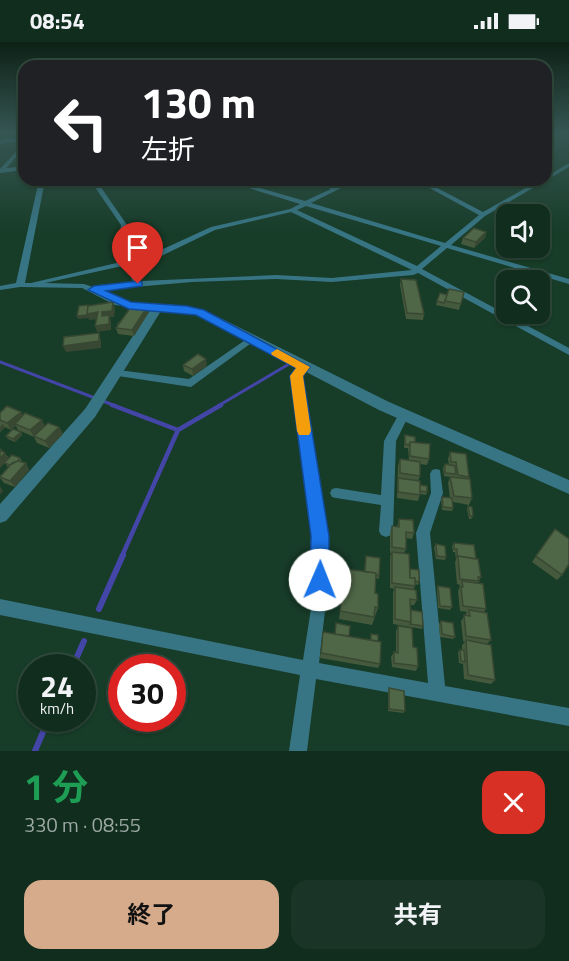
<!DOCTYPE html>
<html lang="ja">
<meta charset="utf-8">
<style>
:root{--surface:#112d1e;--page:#1a3527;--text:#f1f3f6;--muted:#9ca8a4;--line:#30493c;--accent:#d6ab8b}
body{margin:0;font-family:"Titillium Web","Noto Sans JP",sans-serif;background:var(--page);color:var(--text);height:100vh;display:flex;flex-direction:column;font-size:22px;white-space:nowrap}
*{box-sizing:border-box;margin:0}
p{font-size:20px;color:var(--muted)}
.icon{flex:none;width:33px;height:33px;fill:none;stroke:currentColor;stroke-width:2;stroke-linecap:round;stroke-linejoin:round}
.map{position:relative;height:709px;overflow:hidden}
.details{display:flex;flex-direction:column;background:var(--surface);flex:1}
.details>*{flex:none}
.guide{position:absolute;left:18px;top:18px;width:534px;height:126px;border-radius:18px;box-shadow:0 2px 4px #0004,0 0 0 2px var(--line);background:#202124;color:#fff;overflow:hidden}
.buttons{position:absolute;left:496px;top:162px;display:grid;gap:12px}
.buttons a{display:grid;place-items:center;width:54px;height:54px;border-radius:12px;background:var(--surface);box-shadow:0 2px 4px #0004,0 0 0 2px var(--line);font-size:30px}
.speed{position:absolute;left:18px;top:612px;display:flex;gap:12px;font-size:30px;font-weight:700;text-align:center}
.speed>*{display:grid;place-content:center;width:78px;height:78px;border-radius:50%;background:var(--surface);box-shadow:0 2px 4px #0004,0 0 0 2px var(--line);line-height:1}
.speed small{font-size:15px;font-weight:400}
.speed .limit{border:9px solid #d22;background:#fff;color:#111}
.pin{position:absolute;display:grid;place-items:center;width:51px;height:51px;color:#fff;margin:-62px -26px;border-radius:50% 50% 50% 0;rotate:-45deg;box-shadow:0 0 6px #0007}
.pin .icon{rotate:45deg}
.me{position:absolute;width:66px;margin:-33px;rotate:1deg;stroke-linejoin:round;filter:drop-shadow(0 0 4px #0008)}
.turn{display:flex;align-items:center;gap:21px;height:126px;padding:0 24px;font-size:27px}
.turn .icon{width:78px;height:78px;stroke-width:2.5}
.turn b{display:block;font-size:42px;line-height:51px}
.round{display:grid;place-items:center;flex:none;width:63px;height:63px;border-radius:18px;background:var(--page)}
.head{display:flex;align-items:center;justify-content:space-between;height:102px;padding:0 24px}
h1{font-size:36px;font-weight:700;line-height:45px;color:#1e9e55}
.button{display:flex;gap:12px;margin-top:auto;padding:12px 24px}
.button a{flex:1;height:69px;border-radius:18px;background:var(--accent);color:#111;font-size:24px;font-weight:700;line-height:69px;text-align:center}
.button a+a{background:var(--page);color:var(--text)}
.status{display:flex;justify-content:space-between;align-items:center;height:42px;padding:0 30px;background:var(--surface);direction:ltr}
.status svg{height:16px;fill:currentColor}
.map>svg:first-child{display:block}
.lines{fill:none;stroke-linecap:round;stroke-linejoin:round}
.stream-far2{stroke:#4346a6;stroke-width:3}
.stream-far1{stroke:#4346a6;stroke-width:4.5}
.stream{stroke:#4346a6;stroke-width:6}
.minor{fill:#377585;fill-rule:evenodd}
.tertiary{fill:#377585;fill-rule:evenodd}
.wall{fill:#45593d}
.shaded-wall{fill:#384832}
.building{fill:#506747;stroke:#384832;stroke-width:1.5}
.route{fill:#1a73e8;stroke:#114b97;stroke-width:1.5}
.slow{fill:#f59e0b}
</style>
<div class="status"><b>08:54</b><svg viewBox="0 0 49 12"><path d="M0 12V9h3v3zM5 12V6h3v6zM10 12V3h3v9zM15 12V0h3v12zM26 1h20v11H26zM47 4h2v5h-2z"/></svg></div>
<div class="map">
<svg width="569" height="709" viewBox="0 0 569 709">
<rect width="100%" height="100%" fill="#173c28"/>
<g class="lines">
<path class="stream-far2" d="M0 320 116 364
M218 364 289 322"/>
<path class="stream-far1" d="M112 363 178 388
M122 514 178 388 221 363"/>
<path class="stream" d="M99 567 123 513
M72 626 84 599
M35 709 49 676"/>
<path class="minor" d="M24 96V98L0 102V98Z
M24 101V106L3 130H0V127Z
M569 121V125L485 174 451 203 569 237V242L447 206 422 227 569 306V313L418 231 413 233 332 240 276 237 192 240 99 248 120 259 161 263V267L158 268 115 263 82 246 20 245 0 248V244L16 241 39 138H45L25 241H31L125 219 119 203 121 183 90 138H96L127 183V203L132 217 150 213 211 185 290 167 300 162 223 138H232L305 159 331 147 310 138H319L336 144 349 138H357L311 161 445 201 479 173 415 138H422L483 170 531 143 517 138H526L535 141 540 138H546V135ZM306 164 441 204 417 224 297 168ZM291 170 412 228 332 236 276 233 141 239 134 221 155 217 215 188ZM127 223 133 240 99 243 93 245 84 242 45 241Z
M251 294 254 295 256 297 254 299 191 345 118 334 113 331 118 328 189 337Z
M304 322 309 325 302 334 327 494 326 560 319 621 428 641 416 491 431 451 430 432 432 428 436 427 440 428 443 451 430 491 445 644 569 666V684L316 637 307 709H289L300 633 0 573V557L303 618 312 560 313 494 292 334 301 323Z
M404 369 408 370 409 373 396 399 393 489 391 493 386 495 381 493 379 489 381 463 336 456 332 455 330 451 332 447 336 446 381 453 384 399 400 370Z"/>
<path class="tertiary" d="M24 124V128L0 131V127Z
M158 262 204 268 389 360 569 438V452L379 368 197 273 161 269 95 375 6 479 0 481V462L85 367 152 265Z"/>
</g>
<path class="wall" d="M486 190 485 196 474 206 461 202 463 196Z
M401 237 424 272 423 278 406 277 400 243Z
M464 250 459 268 436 263 440 251 447 253Z
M148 264 149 270 134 294 118 292 116 286 118 284 117 282 123 276Z
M183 323 207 324 193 334 184 329Z
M21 370 23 374 45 384 59 385 63 392 49 406 37 401 34 395 18 388 16 384 11 388 5 385 0 390V371Z
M21 390 22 393 15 400 8 397 6 394Z
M405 393 415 400 429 417 427 423 420 422V434L418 439 420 443 427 450 426 453 420 452 418 459 397 456 398 424 400 417 409 418 408 406H404Z
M0 406 9 416H20L22 419V420L26 421 29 428 15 445 4 441 0 436V434L9 425 7 424 5 421Z
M450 410 469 435 468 437 472 456 469 463 453 460V466L452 469 442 468 441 458 442 455 450 456 448 441 450 435 444 434 443 426 445 422 449 423 448 417Z
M468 464 473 474 471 477H469L467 467Z
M399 477 414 491 412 497 406 496V507L404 511 410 527 419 540 418 543 415 542 414 547 417 558 414 563H410L411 568 423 584 422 587 393 582V550L394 547 390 546V515L391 511H390V490L392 484 397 485Z
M555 487 562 533 557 538 532 520Z
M454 501 476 517 481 535 478 541 486 567 484 570 491 598 487 602 495 638 491 642 464 637 463 622 459 621 458 610 460 608H462V603L465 600 463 599 461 579 467 570 460 569 458 550 460 543 457 542 455 520 456 518 455 510H453L452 504Z
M436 502 446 515 445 518 436 517 434 505Z
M366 514 379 534V537L376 536 375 551 378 566 372 583 339 577 345 535 364 529Z
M438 544 452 565 450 568 438 566 437 547Z
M441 579 455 595 453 597 440 595 439 582Z
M398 584 413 605 418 624 416 629 392 625 391 615 394 610H396V589Z
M323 590 370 598 371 592 378 599 380 622 378 626 320 616Z
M389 646 405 669 403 671 388 669V649Z"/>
<path class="shaded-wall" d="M486 190 485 196 474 206 476 200Z
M113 260 115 267 114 275H110L111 279V288L97 290 95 284 102 274V270Z
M148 264 149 270 134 294 132 288Z
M89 266 98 270 100 277 89 278 88 275V276L78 277 77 274Z
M99 291 101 298V306L66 310 63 304Z
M206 317 207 324 193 334 192 327Z
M21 370 24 376 15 382 16 384 11 388 7 381Z
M42 378 45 384 34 395 30 388Z
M3 382 5 386 0 390V385Z
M59 385 63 392 49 406 45 399Z
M21 390 22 393 15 400 13 397Z
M5 411 9 417 0 426V416Z
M26 421 29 428 15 445 10 439Z
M0 444 3 449 0 452Z"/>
<path class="building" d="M474 186 486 190 476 200 463 196Z
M401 237 416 238 424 272 407 271Z
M449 247 464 250 461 262 445 259Z
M440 251 447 253 444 261 437 259Z
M113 260 112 269 102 270V274L109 273V282L95 284 98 270 87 272 88 264Z
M133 262 148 264 132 288 116 286Z
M88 263 87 273 77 274 79 264Z
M99 291V299L63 304 64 295Z
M198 312 206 317 192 327 183 323Z
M7 364 21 370 7 381 0 378V371Z
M25 371 42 378 30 388 15 382Z
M48 381 59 385 45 399 34 394Z
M13 387 21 390 13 397 6 394Z
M405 393 415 395V400H410L409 403 405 402Z
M410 400 430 402 429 417 410 414Z
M0 408 5 411 0 416Z
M450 410 466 412 469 435 458 433 456 420H451Z
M12 413 20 416 18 419 10 423 4 421Z
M400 417 420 420V434L400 431Z
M18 419 26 421 10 439 0 435 12 421Z
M445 422 455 424 456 432 445 431Z
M450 435 470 437 472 456 454 454Z
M398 436 420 439V453L398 450Z
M420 443 427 444V450L420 449Z
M442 455 452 456 453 466 443 465Z
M468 464 472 465 473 474H470Z
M399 477 413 478 414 491 406 490V507L392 505V484L399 485Z
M555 487 569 497V522L562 533 536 514Z
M454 501 474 503 476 517 458 514 457 515V507H454Z
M436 502 445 504 446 515 437 514Z
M392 510 409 512 410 536H415V544L392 541Z
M366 514 380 516 379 534 376 533V531L365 530Z
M458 514 478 517 481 535H478L479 539 460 537Z
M346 527 376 531 375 551 378 552V566L375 565 374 575 340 569Z
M410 527 419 528V540L415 539V536H410Z
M462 539 483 542 486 567 463 564 461 545H463Z
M438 544 450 546 452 565 440 564Z
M395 545 416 548 417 558 410 557 411 580 395 577Z
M411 568 422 570 423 584 410 582 411 580Z
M469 568 487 571 491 598 466 594 464 573 470 574Z
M441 579 453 581 455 595 442 592Z
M336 581 350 584 349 594 335 592Z
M398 584 412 586 413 605 417 606 418 624 394 621V610L398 611Z
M323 590 381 600 380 622 321 611Z
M371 592 378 593V599L371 598Z
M466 598 491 603 495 638 468 633Z
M460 608H464L465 620 461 619Z
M389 646 404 649 405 669 389 667Z"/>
<linearGradient id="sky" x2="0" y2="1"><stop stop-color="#0d2116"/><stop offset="0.48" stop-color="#365653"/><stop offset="1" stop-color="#365653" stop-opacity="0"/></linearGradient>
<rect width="569" height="191" fill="url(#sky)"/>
<path class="route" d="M138 239 142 240V244L106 249 131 260 187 264 204 268 310 325 303 334 329 494V538L326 544 320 547 313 544 310 538 311 494 290 334 296 326 196 273 129 267 88 248 94 244Z"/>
<path class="slow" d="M277 307 310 325 303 334 311 389 309 393H299L297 389 290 334 296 326 272 313 271 311Z"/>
</svg>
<div class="buttons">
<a><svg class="icon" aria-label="sound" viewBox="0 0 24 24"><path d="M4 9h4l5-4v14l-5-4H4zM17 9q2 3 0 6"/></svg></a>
<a><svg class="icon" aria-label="search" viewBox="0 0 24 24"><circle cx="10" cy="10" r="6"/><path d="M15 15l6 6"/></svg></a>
</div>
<div class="speed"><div>24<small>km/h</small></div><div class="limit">30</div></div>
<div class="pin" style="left:138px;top:242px;background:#d93025"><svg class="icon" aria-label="arrive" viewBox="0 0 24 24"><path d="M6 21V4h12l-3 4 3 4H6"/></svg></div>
<svg class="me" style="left:320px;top:538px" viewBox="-20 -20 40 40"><circle r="19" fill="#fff"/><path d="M0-13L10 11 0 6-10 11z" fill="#1a73e8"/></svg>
<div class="guide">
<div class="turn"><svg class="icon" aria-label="left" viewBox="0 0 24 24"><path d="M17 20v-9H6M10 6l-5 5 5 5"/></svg><div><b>130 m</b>左折</div></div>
</div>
</div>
<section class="details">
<div class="head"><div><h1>1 分</h1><p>330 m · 08:55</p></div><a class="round" style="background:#d93025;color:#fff"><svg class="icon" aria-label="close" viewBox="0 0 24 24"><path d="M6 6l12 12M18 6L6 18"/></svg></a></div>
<div class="button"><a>終了</a><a>共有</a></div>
</section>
